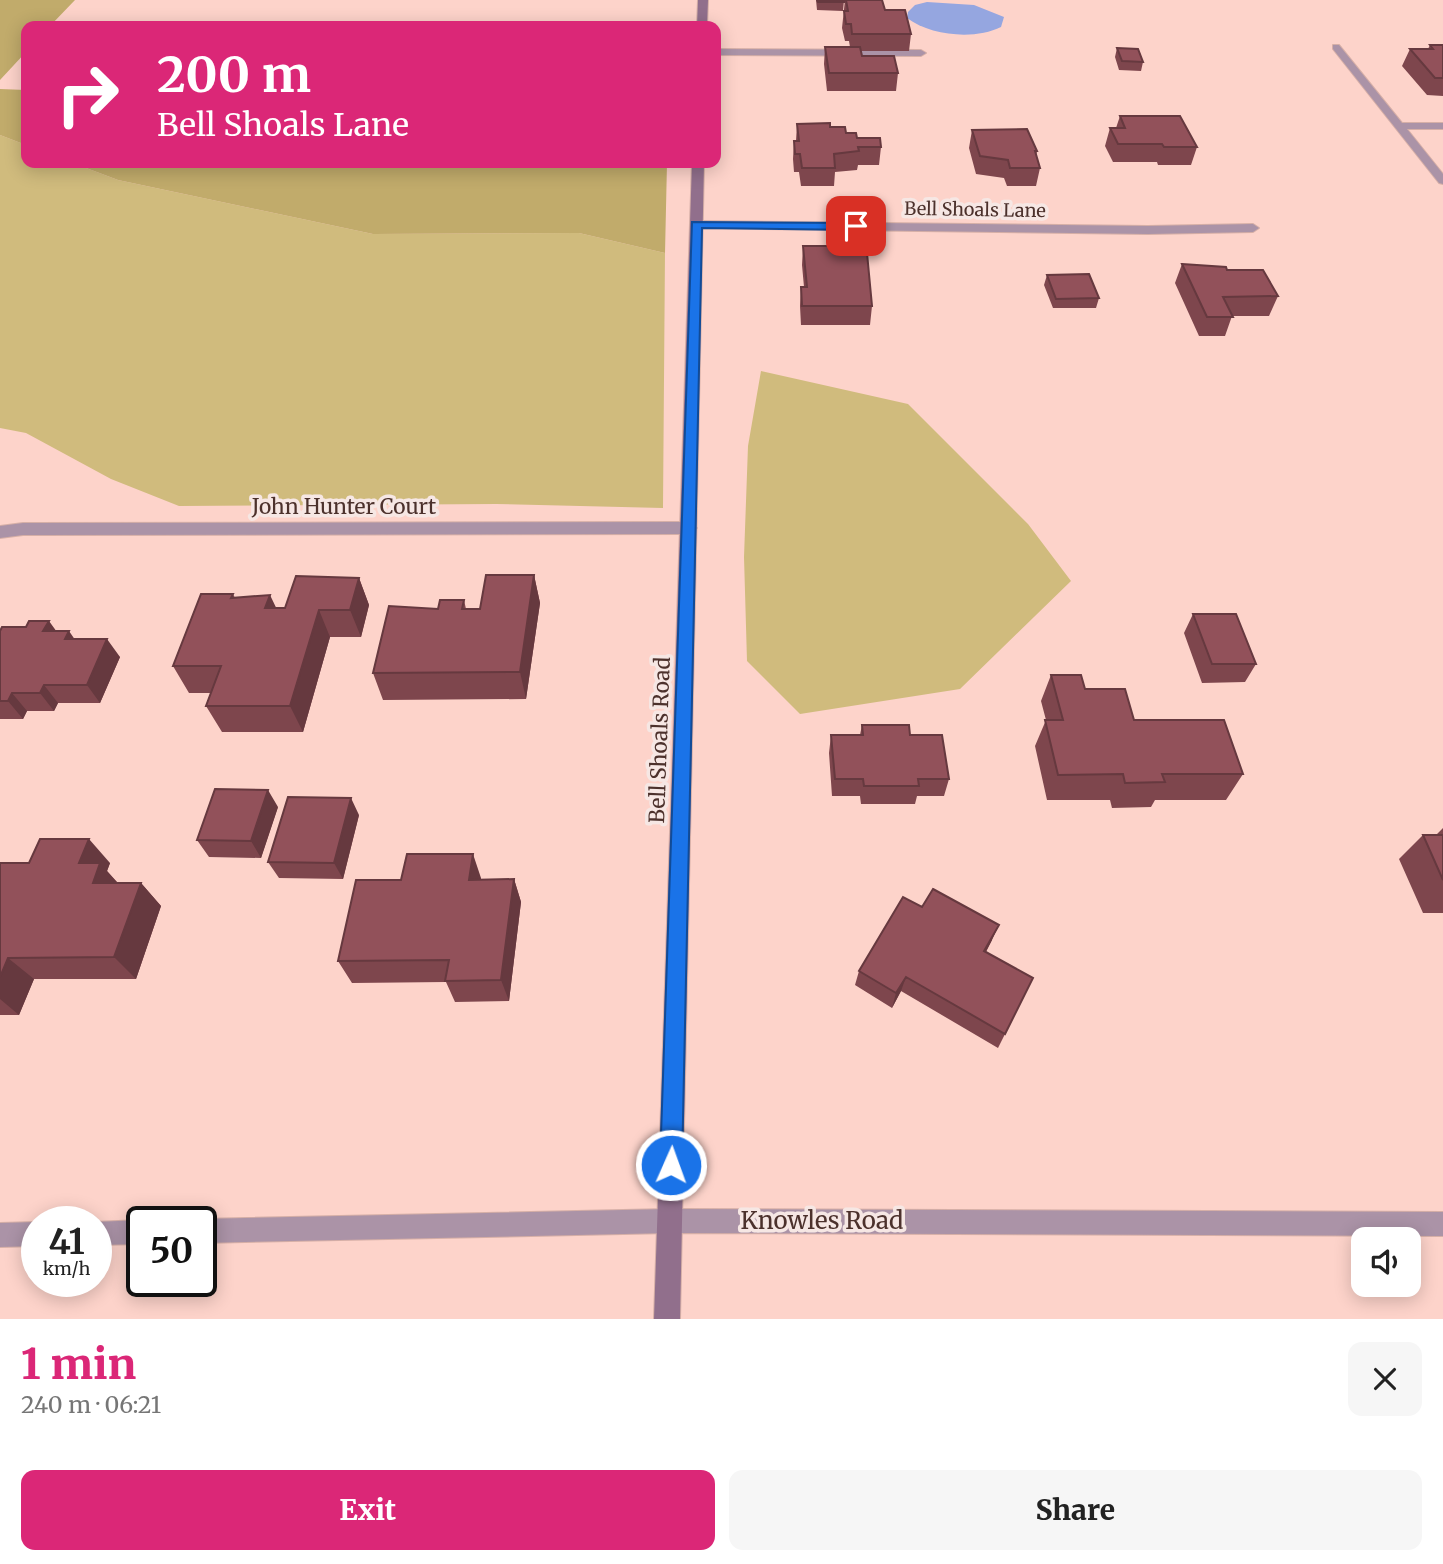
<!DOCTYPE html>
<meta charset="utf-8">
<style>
:root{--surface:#fff;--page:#f6f6f6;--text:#222;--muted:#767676;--accent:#db2777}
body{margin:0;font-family:Merriweather,serif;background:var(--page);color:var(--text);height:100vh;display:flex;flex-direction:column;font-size:26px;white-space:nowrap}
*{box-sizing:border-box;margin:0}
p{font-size:23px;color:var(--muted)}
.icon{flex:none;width:38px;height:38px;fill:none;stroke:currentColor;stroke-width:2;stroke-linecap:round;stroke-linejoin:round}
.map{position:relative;height:1319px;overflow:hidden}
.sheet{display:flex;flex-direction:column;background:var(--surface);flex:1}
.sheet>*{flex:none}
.top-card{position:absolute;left:21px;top:21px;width:700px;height:147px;border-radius:14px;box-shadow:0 4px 18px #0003;background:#db2777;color:#fff;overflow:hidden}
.tools{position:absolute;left:1351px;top:1227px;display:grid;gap:14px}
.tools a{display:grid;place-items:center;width:70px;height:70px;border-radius:14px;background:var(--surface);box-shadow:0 4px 18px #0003;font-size:35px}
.speed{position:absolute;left:21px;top:1206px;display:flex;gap:14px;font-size:35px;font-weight:700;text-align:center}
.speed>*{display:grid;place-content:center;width:91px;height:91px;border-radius:50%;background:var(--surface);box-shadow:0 4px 18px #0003;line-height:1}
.speed small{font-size:18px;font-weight:400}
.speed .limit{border:4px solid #111;border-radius:10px;background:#fff;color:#111}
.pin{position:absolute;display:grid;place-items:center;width:60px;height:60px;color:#fff;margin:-30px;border-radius:14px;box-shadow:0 4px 10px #0006}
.me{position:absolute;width:77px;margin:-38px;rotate:2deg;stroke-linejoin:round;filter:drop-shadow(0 0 5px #0008)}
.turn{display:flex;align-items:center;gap:24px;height:147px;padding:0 21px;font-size:32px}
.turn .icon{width:91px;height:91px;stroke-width:2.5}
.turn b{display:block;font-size:49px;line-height:60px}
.round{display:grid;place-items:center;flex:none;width:74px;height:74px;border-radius:14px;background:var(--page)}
.headline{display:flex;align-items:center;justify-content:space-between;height:119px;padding:0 21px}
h1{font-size:42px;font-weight:800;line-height:52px;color:var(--accent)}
.primary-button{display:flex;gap:14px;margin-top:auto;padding:14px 21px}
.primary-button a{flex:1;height:80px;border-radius:14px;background:var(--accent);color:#fff;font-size:28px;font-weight:800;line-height:80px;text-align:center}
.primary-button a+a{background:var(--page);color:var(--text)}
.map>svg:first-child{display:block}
.green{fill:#d0bb7d}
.forest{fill:#c1ab6b}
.water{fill:#95a6e0}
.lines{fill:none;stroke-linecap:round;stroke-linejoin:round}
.lane-casing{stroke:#d6afa7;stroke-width:2}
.street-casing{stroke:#d6afa7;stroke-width:2}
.secondary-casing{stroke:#d6afa7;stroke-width:2}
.lane{fill:#ab93a7;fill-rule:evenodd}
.street{fill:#ab93a7;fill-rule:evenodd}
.secondary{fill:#916f8c;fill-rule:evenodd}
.wall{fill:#7e464d}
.shaded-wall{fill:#66393f}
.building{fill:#92515a;stroke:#66393f;stroke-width:2}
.route{fill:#1a73e8;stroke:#114b97;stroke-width:2}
.labels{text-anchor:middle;stroke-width:7;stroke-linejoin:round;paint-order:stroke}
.far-street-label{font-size:18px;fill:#4c312c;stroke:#f6e7e4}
.street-label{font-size:21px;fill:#4c312c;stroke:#f6e7e4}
.near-street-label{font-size:24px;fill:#4c312c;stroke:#f6e7e4}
</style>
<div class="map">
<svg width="1443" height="1319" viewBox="0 0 1443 1319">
<rect width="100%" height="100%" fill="#fdd3ca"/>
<path class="green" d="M0 135 26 145V163H73L118 180 373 234 579 233 665 253 663 508 496 504 179 506 111 479 26 433 0 428Z
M761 371 908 404 1028 524 1071 581 960 689 800 714 747 661 744 557 748 446Z"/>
<path class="forest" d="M0 0H75L50 26H26V52L0 80Z
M0 89 26 90V145L0 135Z
M73 163H667L665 253 579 233 373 234 118 180Z"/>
<path class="water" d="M927 2 974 5 1004 17 1001 27C975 40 931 36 907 18L908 12 915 5Z"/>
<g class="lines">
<g class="lane-casing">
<path id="lane" d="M716 49 921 50 926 53 921 56 716 55Z"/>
</g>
<g class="street-casing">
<path id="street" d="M1333 45H1339L1402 123H1443V129H1407L1443 174V184L1439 183 1333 49Z
M696 221 1148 226 1253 224 1259 228 1253 232 1148 234 692 228 690 225Z
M689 522 697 528 689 534 23 535 0 538V526L23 523Z
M669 1209 1443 1212V1236L669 1233 201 1243V1222H194L201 1219Z
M142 1220 147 1222H142V1244L96 1245V1222H94Z
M37 1222V1246L0 1247V1223Z"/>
</g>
<g class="secondary-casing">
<path id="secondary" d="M698 0H708L707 26H697Z
M692 163H704L680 1319H654Z"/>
</g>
<use href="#lane" class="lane"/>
<use href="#street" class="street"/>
<use href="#secondary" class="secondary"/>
</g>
<path class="wall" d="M816 0H844L843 11 817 10Z
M845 0H882L885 10 911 34 909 51H861L862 56 898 73 896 91H827L824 64 825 47H850L849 41H845L842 28Z
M1430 45H1443V96L1427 95 1402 66 1410 49H1428Z
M1117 48 1143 62 1141 71 1119 70 1115 57Z
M1120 116 1197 147 1191 165H1158L1157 162H1113L1105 146 1110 128H1116Z
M797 124 830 127 881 147 879 165H858L857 170 835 172 834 186H801L799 172H794L793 159 794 141H796Z
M972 130 1037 151 1036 156 1040 168 1036 186H1007L1004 178 976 174 969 148Z
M803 246 841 253 872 306 870 325H801L800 306 801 287H804L802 265Z
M1182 264 1278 296 1269 316H1232L1225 336H1199L1175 283Z
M1047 275 1099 298 1096 308H1053L1044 285Z
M534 575 540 603 526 699 383 700 373 673 438 609 464 600 466 609H480Z
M359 578 369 605 361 637H330L303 732H222L206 706 211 693H189L173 666 233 594 235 598 276 608H285Z
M1193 614 1256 664 1245 682 1202 683 1184 633Z
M0 631H56L120 657 100 703H58L54 711H27L23 719H0Z
M1051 675 1085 689 1134 720 1243 774 1226 800H1155L1151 807 1112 808 1110 800H1047L1035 746 1046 720 1041 701Z
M862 725 910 735 949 779 944 796H917L915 804H861L860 796H832L829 753 831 735H860Z
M278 807 261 858 209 857 197 840Z
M359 815 343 879 279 878 268 862Z
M1443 828V913H1423L1399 859 1423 835H1436Z
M0 863H110L107 871 118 883H141L161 906 136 979H34L19 1015H0Z
M481 878V880L514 879 521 902 509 1001 455 1002 446 982 352 983 338 961 401 880Z
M922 907 992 940 986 952 1033 978 998 1048 901 991 892 1008 855 985 859 971Z"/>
<path class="shaded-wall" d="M534 575 540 603 526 699 520 672Z
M359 578 369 605 361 637 350 610Z
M270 595 283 622 265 608Z
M319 610 330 637 303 732 290 706Z
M49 621 62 639 43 631Z
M69 631 82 650 65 639Z
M107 639 120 657 100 703 87 685Z
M44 685 58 703 54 711 40 693Z
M12 693 27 711 23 719 8 701Z
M268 790 278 807 261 858 251 841Z
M351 798 359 815 343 879 334 863Z
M89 839 110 863 107 871 121 887 93 883 79 863Z
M473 854 481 878 477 903 469 880Z
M514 879 521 902 509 1001 501 980Z
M141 883 161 906 136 979 114 957Z
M999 925 992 940 978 966 984 951Z
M8 958 34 979 19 1015 0 999V977Z
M906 977 901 991 892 1008 896 993Z"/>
<path class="building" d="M817 0H844V2H818Z
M846 0H882L885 10H905L911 34H852L851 24H846L844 11H848Z
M1430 45H1443V78H1435L1410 49H1433Z
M825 47H860L862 56H894L898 73H829Z
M1117 48 1138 49 1143 62 1122 61Z
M1120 116H1180L1197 147H1164L1162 144H1118L1110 128H1125Z
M830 123V127H845L846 133H856L857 138H880L881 147H858L859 151 834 154 835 168H802L800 154H795L794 141H799L797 124Z
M1027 129 1037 151H1035L1040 168H1010L1008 160 980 156 972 130Z
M803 246H840L841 253H867L872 306H802L801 287H807Z
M1182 264 1226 267 1227 270H1263L1278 296 1223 297 1233 317H1207Z
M1089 274 1099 298 1056 299 1047 275Z
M486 575H534L520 672 373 673 389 606 438 609 440 600H464L462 609H480Z
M296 576 359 578 350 610H319L290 706H206L221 666H173L201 594H233L231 598 270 595 265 608H285Z
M1193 614H1236L1256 664H1212Z
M29 621H49L43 631H69L65 639H107L87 685H44L40 693H12L8 701H0V631L2 627H26Z
M1051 675H1081L1085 689H1125L1134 720H1224L1243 774H1162L1165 782 1125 783 1123 774 1058 775 1045 720H1063Z
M862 725H909L910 735H942L949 779H918L919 786H864L863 779H835L831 735H863Z
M215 789 268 790 251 841 197 840Z
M288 797 351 798 334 863 268 862Z
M1423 835H1443V880Z
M40 839H89L79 863H100L93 883H141L114 957 8 958 0 977V863H29Z
M407 854H473L469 880 514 879 501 980 445 981 449 960 338 961 356 880H401Z
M933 889 999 925 984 951 1033 978 1005 1034 906 977 896 993 859 971 903 897 922 907Z"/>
<path class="route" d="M692 222 856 223 861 226 856 230 702 228 682 1165 679 1173 671 1176 663 1173 660 1165Z"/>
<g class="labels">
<g class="far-street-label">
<text transform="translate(975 210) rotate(1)" y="6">Bell Shoals Lane</text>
</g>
<g class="street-label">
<text x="344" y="514">John Hunter Court</text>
<text transform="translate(660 740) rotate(-88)" y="7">Bell Shoals Road</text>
</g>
<g class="near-street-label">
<text x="822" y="1229">Knowles Road</text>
</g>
</g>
</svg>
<div class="tools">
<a><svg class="icon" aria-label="sound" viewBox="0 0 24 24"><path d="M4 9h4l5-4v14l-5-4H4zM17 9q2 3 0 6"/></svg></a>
</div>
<div class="speed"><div>41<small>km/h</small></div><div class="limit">50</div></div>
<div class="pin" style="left:856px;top:226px;background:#d93025"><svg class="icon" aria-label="arrive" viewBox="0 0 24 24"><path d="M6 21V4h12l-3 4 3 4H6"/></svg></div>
<svg class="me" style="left:671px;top:1165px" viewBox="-20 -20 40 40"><circle r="17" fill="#1a73e8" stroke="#fff" stroke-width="3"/><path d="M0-11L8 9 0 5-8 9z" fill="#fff"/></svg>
<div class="top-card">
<div class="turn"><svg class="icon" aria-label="right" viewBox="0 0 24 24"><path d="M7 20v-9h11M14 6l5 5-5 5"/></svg><div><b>200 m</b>Bell Shoals Lane</div></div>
</div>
</div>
<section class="sheet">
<div class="headline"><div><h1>1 min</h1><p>240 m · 06:21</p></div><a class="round"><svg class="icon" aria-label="close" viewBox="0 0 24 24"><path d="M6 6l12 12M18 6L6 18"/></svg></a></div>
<div class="primary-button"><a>Exit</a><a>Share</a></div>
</section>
